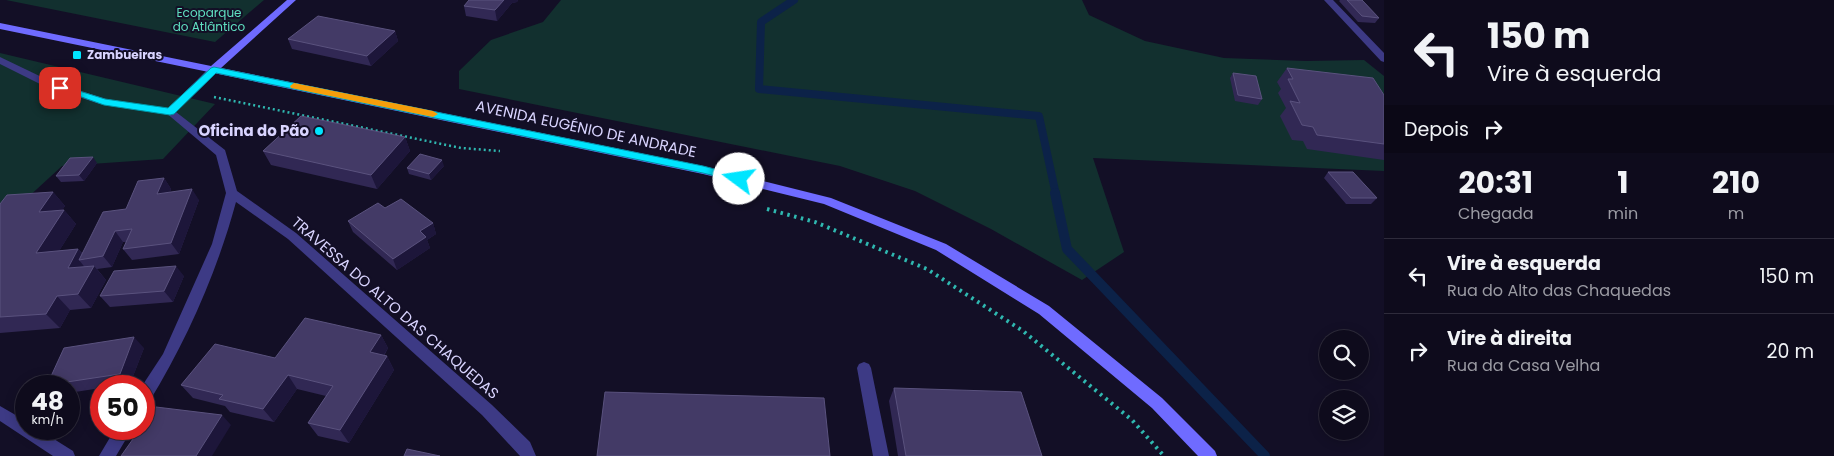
<!DOCTYPE html>
<html lang="pt">
<meta charset="utf-8">
<style>
:root{--surface:#0e0b1c;--page:#171425;--text:#f1f3f6;--muted:#9b9ba3;--line:#2e2b3b}
body{margin:0;font-family:Poppins,sans-serif;background:var(--page);color:var(--text);height:100vh;display:flex;flex-direction:column;font-size:19px;white-space:nowrap}
*{box-sizing:border-box;margin:0}
p{font-size:16px;color:var(--muted)}
.icon{flex:none;width:28px;height:28px;fill:none;stroke:currentColor;stroke-width:2;stroke-linecap:round;stroke-linejoin:round}
.map{position:relative;flex:1;overflow:hidden}
.sheet{display:flex;flex-direction:column;background:var(--surface);width:450px}
.sheet>*{flex:none}
.banner{background:#0e0b1c;color:var(--text);overflow:hidden}
.buttons{position:absolute;left:1319px;top:330px;display:grid;gap:10px}
.buttons a{display:grid;place-items:center;width:50px;height:50px;border-radius:50%;background:var(--surface);box-shadow:0 2px 12px #0003,0 0 0 1px var(--line);font-size:25px}
.speed{position:absolute;left:15px;top:375px;display:flex;gap:10px;font-size:25px;font-weight:700;text-align:center}
.speed>*{display:grid;place-content:center;width:65px;height:65px;border-radius:50%;background:var(--surface);box-shadow:0 2px 12px #0003,0 0 0 1px var(--line);line-height:1}
.speed small{font-size:12px;font-weight:400}
.speed .limit{border:8px solid #d22;background:#fff;color:#111}
.pin{position:absolute;display:grid;place-items:center;width:42px;height:42px;color:#fff;margin:-21px;border-radius:10px;box-shadow:0 2px 8px #0006}
.me{position:absolute;width:55px;margin:-28px;rotate:284deg;stroke-linejoin:round;filter:drop-shadow(0 0 4px #0008)}
.turn{display:flex;align-items:center;gap:18px;height:105px;padding:0 20px;font-size:22px}
.turn .icon{width:65px;height:65px;stroke-width:2.5}
.turn b{display:block;font-size:35px;line-height:42px}
.then{display:flex;align-items:center;height:48px;padding:0 20px;background:#0003;gap:10px;font-size:19px}
.eta{display:flex;justify-content:space-evenly;align-items:center;height:85px;text-align:center}
.eta b{font-size:30px;font-weight:700;line-height:35px}
ul{padding:0;list-style:none}
li{display:flex;align-items:center;gap:15px;height:75px;padding:0 20px;border-top:1px solid var(--line)}
li div{flex:1}
li b{display:block;font-size:19px}
li em{font-style:normal}
main{display:flex;flex:1;min-height:0}
.map>svg:first-child{display:block}
.green{fill:#12302f}
.lines{fill:none;stroke-linecap:round;stroke-linejoin:round}
.stream-far1{stroke:#0c2248;stroke-width:8}
.stream{stroke:#0c2248;stroke-width:10}
.path-far1{stroke:#2fb8b0;stroke-width:2.5;stroke-dasharray:2 3;stroke-linecap:butt}
.path{stroke:#2fb8b0;stroke-width:4;stroke-dasharray:2.5 4.5;stroke-linecap:butt}
.lane{fill:#3d3a85;fill-rule:evenodd}
.street{fill:#3d3a85;fill-rule:evenodd}
.secondary{fill:#6f6bff;fill-rule:evenodd}
.wall{fill:#312854}
.shaded-wall{fill:#1d163a}
.building{fill:#433a66;stroke:#5a527e}
.route{fill:#00e5ff;stroke:#0095a6}
.slow{fill:#f59e0b}
.poi-dot{fill:#00e5ff;stroke:#130f26;stroke-width:2}
.labels{text-anchor:middle;stroke-width:4;stroke-linejoin:round;paint-order:stroke}
.far-park-label{font-size:12px;fill:#5fe0c0;stroke:#130f26}
.far-poi-label{font-size:12px;font-weight:bold;fill:#d9d4ff;stroke:#130f26;text-anchor:start}
.street-label{font-size:15px;fill:#d9d4ff;stroke:#130f26}
.poi-label{font-size:15px;font-weight:bold;fill:#d9d4ff;stroke:#130f26;text-anchor:end}
</style>
<main>
<div class="map">
<svg width="1384" height="456" viewBox="0 0 1384 456">
<rect width="100%" height="100%" fill="#130f26"/>
<path class="green" d="M6 0H264L215 42Z
M561 0H1082L1089 15 1145 41 1224 58 1306 61 1364 60 1384 76V171L1093 158 1124 252 1082 280 991 229 915 191 840 166 459 89V71L491 40 543 22Z
M0 53 215 104 163 159 62 166 0 223Z"/>
<g class="lines">
<path class="stream-far1" d="M794 0 761 22 759 89 1039 116 1056 195"/>
<path class="stream" d="M1055 193 1067 249 1265 456"/>
<path class="path-far1" d="M214 97 461 148 500 151"/>
<path class="path" d="M767 209 815 222 927 269 1023 331 1132 420 1164 456"/>
<path class="lane" d="M0 57 50 81 106 99 170 109 175 112 170 115 100 104 42 85 0 64Z"/>
<path class="street" d="M1324 0H1333L1384 53V62L1381 61Z
M214 66 218 67V71L176 112 225 150 237 191 296 233 492 405 530 442 536 456H520L482 415 288 239 236 202C217 272 187 340 149 402L144 404 142 386 163 354 212 244 226 193 216 155 165 112 210 67Z
M864 362 869 364 871 368 889 456H873L857 368 859 364Z
M0 406 26 421V429H38L73 451 75 456H53L0 421Z
M115 429H132L116 456H99Z"/>
<path class="secondary" d="M287 0H296L221 68 703 166 831 198 946 244 1049 306 1162 398 1215 451 1217 456H1198L1152 408 1039 314 936 250 824 204 703 174 0 29V23L211 66Z"/>
</g>
<path class="wall" d="M469 0H518L517 2 512 3 497 21 466 16 464 6Z
M1340 0H1362L1379 18 1375 23 1358 22 1339 1Z
M395 31 398 41 371 66 292 49 288 39Z
M1287 68 1384 95V160L1307 149 1303 141 1292 140 1280 116 1286 108 1278 93 1281 89 1277 82Z
M1233 73 1262 99 1258 105 1235 101 1230 78Z
M405 137 410 151 377 189 271 165 263 151Z
M97 163 84 181 61 182 56 176Z
M444 166 431 180 409 174 407 168Z
M1328 172 1377 198 1371 204H1346L1324 178Z
M164 178 171 189 170 192 199 200 179 254 132 260 123 249 126 242H123L112 267 97 269 106 280 91 308 70 310 60 328 0 333V204L53 192 65 206 62 210H64L76 224 59 251 78 249 82 253 126 209Z
M385 208 433 223 436 234 427 240 430 248 397 270 353 232 348 221Z
M184 276 173 302 110 307 100 296Z
M381 335 388 348 384 356H387L394 370 349 443 318 436 308 423 326 396 297 389 274 422 230 412 225 406 193 398 181 385 275 358Z
M144 348 130 384 116 386H101V388L75 392 69 408V386H49L47 385Z
M894 388 1042 456H898L889 401Z"/>
<path class="shaded-wall" d="M504 0H518L517 2 512 3 497 21 495 10Z
M395 31 398 41 371 66 367 56Z
M405 137 410 151 377 189 371 175Z
M93 157 97 163 84 181 79 175Z
M442 160 444 166 431 180 429 174Z
M164 178 171 189 165 204 157 194Z
M192 189 199 200 179 254 171 243Z
M53 192 65 206 51 226 39 212Z
M64 210 76 224 49 267 36 253Z
M433 223 436 234 427 240 430 248 397 270 393 259 420 231Z
M115 231 123 242 112 267 103 256Z
M78 249 86 259 79 260 87 270 68 268Z
M94 266 106 280 91 308 78 294Z
M176 266 184 276 173 302 164 291Z
M57 296 70 310 60 328 46 314Z
M381 335 388 348 377 366 370 352Z
M134 337 144 348 130 384 120 374Z
M387 356 394 370 349 443 340 430Z
M288 375 297 389 274 422 263 409Z
M69 387 75 392 69 408Z
M222 415 231 425 212 456H196Z"/>
<path class="building" d="M469 0H504L495 10 464 6Z
M1347 0H1362L1379 18 1362 16Z
M318 16 395 31 367 56 288 39Z
M1287 68 1373 78 1384 95V144L1317 135 1313 127 1302 125 1290 101 1300 103 1288 79H1293Z
M1233 73 1256 76 1262 99 1238 95Z
M301 116 405 137 371 175 263 151Z
M420 154 442 160 429 174 407 168Z
M93 157 79 175 56 176 70 158Z
M1328 172H1353L1377 198H1351Z
M164 178 157 194 192 189 171 243 123 249 132 229 115 231 103 256 79 260 103 212 126 209 138 181Z
M53 192 39 212 64 210 36 253 78 249 68 268 94 266 78 294 57 296 46 314 0 317V204L7 195Z
M401 199 433 223 420 231 426 237 393 259 348 221 378 203 385 208Z
M176 266 164 291 100 296 114 271Z
M305 318 381 335 370 352 387 356 340 430 308 423 333 386 288 375 263 409 219 399 223 395 181 385 215 344 275 358Z
M134 337 120 374 47 385 64 348Z
M894 388 1021 392 1042 456H906Z
M605 392 824 398 830 456H597Z
M156 407 222 415 196 456H121L140 429H144V424Z
M407 449 440 456H404Z"/>
<path class="route" d="M214 67 703 166 742 176 744 179 739 182 703 173 216 73 174 114 170 115 104 105 56 88 60 85 105 99 168 108 211 68Z"/>
<path class="slow" d="M294 83 433 111 438 114 433 117 291 88 290 86Z"/>
<g class="poi-dot">
<rect x="72" y="50" width="10" height="10" rx="2.5"/>
<circle cx="319" cy="131" r="5"/>
</g>
<g class="labels">
<g class="far-park-label">
<text x="209" y="17">Ecoparque<tspan x="209" dy="14">do Atlântico</tspan></text>
</g>
<g class="far-poi-label">
<text x="87" y="59">Zambueiras</text>
</g>
<g class="street-label">
<text transform="translate(586 129) rotate(12)" y="5">AVENIDA EUGÉNIO DE ANDRADE</text>
<text transform="translate(395 308) rotate(41)" y="5">TRAVESSA DO ALTO DAS CHAQUEDAS</text>
</g>
<g class="poi-label">
<text x="309" y="136">Oficina do Pão</text>
</g>
</g>
</svg>
<div class="buttons">
<a><svg class="icon" aria-label="search" viewBox="0 0 24 24"><circle cx="10" cy="10" r="6"/><path d="M15 15l6 6"/></svg></a>
<a><svg class="icon" aria-label="layers" viewBox="0 0 24 24"><path d="M12 4l9 5-9 5-9-5zM3 14l9 5 9-5"/></svg></a>
</div>
<div class="speed"><div>48<small>km/h</small></div><div class="limit">50</div></div>
<div class="pin" style="left:60px;top:88px;background:#d93025"><svg class="icon" aria-label="arrive" viewBox="0 0 24 24"><path d="M6 21V4h12l-3 4 3 4H6"/></svg></div>
<svg class="me" style="left:739px;top:179px" viewBox="-20 -20 40 40"><circle r="19" fill="#fff"/><path d="M0-13L10 11 0 6-10 11z" fill="#00e5ff"/></svg>
</div>
<section class="sheet">
<div class="banner">
<div class="turn"><svg class="icon" aria-label="left" viewBox="0 0 24 24"><path d="M17 20v-9H6M10 6l-5 5 5 5"/></svg><div><b>150 m</b>Vire à esquerda</div></div>
<div class="then">Depois<svg class="icon" aria-label="right" viewBox="0 0 24 24"><path d="M7 20v-9h11M14 6l5 5-5 5"/></svg></div>
</div>
<div class="eta">
<div><b>20:31</b><p>Chegada</p></div>
<div><b>1</b><p>min</p></div>
<div><b>210</b><p>m</p></div>
</div>
<ul>
<li><svg class="icon" aria-label="left" viewBox="0 0 24 24"><path d="M17 20v-9H6M10 6l-5 5 5 5"/></svg><div><b>Vire à esquerda</b><p>Rua do Alto das Chaquedas</p></div><em>150 m</em></li>
<li><svg class="icon" aria-label="right" viewBox="0 0 24 24"><path d="M7 20v-9h11M14 6l5 5-5 5"/></svg><div><b>Vire à direita</b><p>Rua da Casa Velha</p></div><em>20 m</em></li>
</ul>
</section>
</main>
